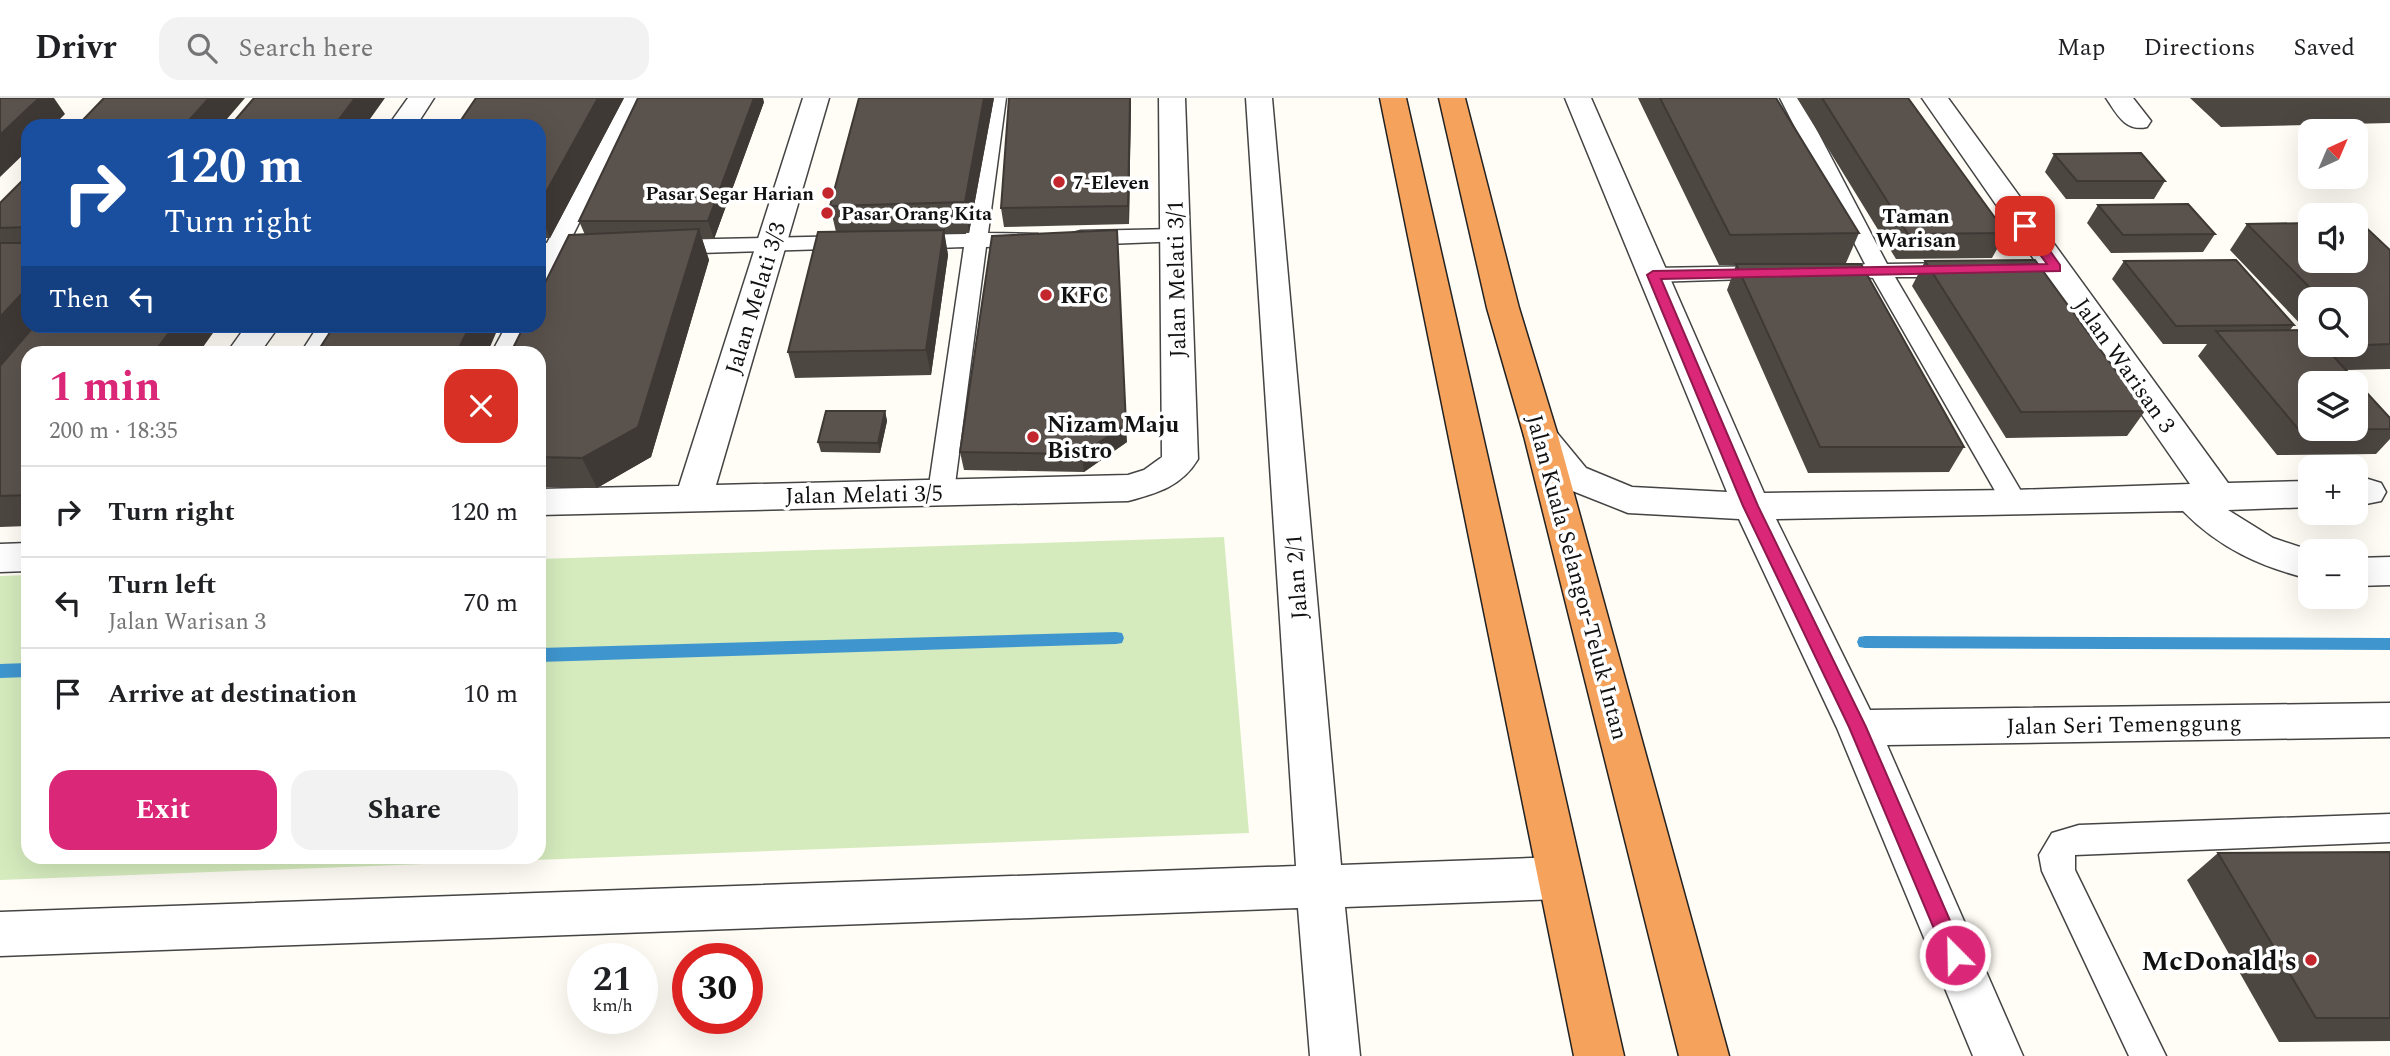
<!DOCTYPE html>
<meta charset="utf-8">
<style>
:root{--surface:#fff;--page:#f2f2f2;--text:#202124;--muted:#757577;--line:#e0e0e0;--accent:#db2777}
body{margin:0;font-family:Spectral,serif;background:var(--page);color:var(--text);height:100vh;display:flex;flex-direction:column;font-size:26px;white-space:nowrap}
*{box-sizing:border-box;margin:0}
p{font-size:23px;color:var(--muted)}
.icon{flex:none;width:38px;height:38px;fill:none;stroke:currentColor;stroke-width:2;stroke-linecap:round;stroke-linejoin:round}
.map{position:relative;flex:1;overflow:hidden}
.details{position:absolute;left:21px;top:248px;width:525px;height:518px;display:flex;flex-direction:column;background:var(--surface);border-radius:21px;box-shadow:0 7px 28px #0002}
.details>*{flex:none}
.banner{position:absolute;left:21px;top:21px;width:525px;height:214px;border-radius:21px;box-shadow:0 7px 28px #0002;background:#1a4fa0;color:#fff;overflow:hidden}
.needle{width:46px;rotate:44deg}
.tools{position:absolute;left:2298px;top:21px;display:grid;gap:14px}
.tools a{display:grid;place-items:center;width:70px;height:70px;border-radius:14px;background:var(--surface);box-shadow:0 7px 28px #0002;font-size:35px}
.speed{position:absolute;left:567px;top:845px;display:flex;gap:14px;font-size:35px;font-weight:700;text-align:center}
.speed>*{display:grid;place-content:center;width:91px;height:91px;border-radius:50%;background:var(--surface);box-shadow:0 7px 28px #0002;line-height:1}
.speed small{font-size:18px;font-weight:400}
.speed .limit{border:10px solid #d22;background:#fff;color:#111}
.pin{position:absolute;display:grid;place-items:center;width:60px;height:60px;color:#fff;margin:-30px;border-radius:14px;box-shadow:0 4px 10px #0006}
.me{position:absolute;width:77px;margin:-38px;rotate:337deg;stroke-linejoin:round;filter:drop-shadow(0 0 5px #0008)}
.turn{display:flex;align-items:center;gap:24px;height:147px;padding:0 28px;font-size:32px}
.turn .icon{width:91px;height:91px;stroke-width:2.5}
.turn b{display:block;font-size:49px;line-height:60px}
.then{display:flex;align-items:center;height:66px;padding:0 28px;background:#0003;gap:14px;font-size:26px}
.round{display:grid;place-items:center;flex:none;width:74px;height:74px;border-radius:21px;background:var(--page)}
.headline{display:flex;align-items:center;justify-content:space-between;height:119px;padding:0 28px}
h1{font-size:42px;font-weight:700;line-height:52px;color:var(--accent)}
.button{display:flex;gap:14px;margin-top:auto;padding:14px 28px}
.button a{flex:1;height:80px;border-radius:21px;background:var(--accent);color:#fff;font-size:28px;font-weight:700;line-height:80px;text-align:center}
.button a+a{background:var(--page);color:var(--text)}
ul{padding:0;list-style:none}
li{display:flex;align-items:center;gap:21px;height:91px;padding:0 28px;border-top:2px solid var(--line)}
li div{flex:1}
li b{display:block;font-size:26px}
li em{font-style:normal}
header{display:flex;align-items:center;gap:42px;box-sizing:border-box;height:98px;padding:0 35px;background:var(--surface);border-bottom:2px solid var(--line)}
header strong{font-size:33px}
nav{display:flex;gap:38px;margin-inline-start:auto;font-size:24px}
.search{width:490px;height:63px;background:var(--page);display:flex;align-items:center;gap:18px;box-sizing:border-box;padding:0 24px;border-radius:21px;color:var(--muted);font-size:26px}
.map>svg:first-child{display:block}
.green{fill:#d5ebbd}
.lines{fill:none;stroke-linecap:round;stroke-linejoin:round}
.stream{fill:#3f96cf;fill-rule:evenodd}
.lane-casing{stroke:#444;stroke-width:3}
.street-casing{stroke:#444;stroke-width:3}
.highway-casing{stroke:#222;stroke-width:3}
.lane{fill:#fff;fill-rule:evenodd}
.street{fill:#fff;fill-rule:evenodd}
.highway{fill:#f5a25d;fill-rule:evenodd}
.wall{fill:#4d4742;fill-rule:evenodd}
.shaded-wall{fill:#3f3936}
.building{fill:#5a524d;stroke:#3f3936;stroke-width:2;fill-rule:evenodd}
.route{fill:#db2777;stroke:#8e194d;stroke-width:2}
.poi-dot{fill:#c4262e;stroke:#fff;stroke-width:2.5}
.labels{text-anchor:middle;stroke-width:7;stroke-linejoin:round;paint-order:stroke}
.far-poi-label{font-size:19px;font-weight:bold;fill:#111;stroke:#fff;text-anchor:start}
.far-neighbourhood-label{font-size:21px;font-weight:bold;fill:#111;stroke:#fff}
.street-label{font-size:23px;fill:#111;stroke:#fff}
.poi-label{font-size:23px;font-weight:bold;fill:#111;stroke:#fff;text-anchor:start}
.near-poi-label{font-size:28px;font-weight:bold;fill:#111;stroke:#fff;text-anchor:end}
</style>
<header>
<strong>Drivr</strong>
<div class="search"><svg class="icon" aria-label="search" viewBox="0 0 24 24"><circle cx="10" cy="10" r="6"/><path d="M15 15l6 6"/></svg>Search here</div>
<nav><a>Map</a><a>Directions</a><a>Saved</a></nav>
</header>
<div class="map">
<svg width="2390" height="958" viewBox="0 0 2390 958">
<rect width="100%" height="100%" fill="#fffdf5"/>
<path class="green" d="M1224 439 1249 735 0 782V478L28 477V760H539V461Z"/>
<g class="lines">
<path class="stream" d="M1116 534 1122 535 1124 540 1122 545 1116 546 539 564V550Z
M1865 538 2390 540V552L1865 550 1859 549 1857 544 1859 539Z
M28 565V579L0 580V566Z"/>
<g class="lane-casing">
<path id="lane" d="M621 0H641L569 145 607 146 610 151 607 156 563 158 547 189 539 191V145H547Z
M986 0H1006L988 135 1038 136 1041 141 1038 146 986 149 954 394 950 401 941 403 932 401 928 394 964 149 909 151 901 149 898 144 901 139 909 137 966 136Z
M1780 0H1800L1887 166 1958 165 1966 167 1969 172 1966 177 1958 179H1895L2028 405 2024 412 2015 415 2006 412 1873 180 1858 178 1855 173 1858 168 1865 166Z
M1175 131 1183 133 1186 138 1183 143 1081 147 1073 145 1070 140 1073 135 1081 133Z
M851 138 859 140 862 145 859 150 668 156 660 154 657 149 660 144 668 142Z
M1769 168 1777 170 1780 175 1777 180 1653 184 1645 182 1642 177 1645 172 1653 170Z
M506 228H529L515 256H491Z
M2390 716V744L2075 757V772L2166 958H2129L2042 773 2039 757 2052 735 2079 727Z"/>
</g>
<g class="street-casing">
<path id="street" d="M408 0H434L416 28H388Z
M803 0H829L716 387 1128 377 1144 372 1162 359 1159 0H1185L1198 361C1182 388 1158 395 1128 403L539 417V391L679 388Z
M1246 0H1272L1341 767 1560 759 1576 765 1583 780 1576 795 1560 801 1345 809 1360 958H1310L1298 810 0 858V814L1296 768Z
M1565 0H1591L1764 395 2015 392 2190 386 1922 0H1948L2228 385 2310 383V409L2228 412 2273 440 2312 453 2310 481C2261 469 2219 450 2183 413L1776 421 1870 612 2390 605V639L1887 647 2023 958H1973L1837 630 1739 421 1628 415 1560 388 1524 338 1529 330 1541 326 1553 330 1586 370 1632 389 1727 394Z
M2106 0H2133L2151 23 2147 29C2125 34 2117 16 2106 0Z
M246 228H279L259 256H226Z
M318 228H350L333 256H300Z
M2368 381 2381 385 2386 394 2381 403 2356 408V382Z
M28 445V473L0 474V446Z
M2390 459V487L2356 488V460Z"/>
</g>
<g class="highway-casing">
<path id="highway" d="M1380 0H1406L1624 958H1574Z
M1439 0H1465L1519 210 1558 338 1729 958H1679L1524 338 1487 210Z"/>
</g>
<use href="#lane" class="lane"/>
<use href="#street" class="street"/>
<use href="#highway" class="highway"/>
</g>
<path class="wall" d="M624 0 550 140H539V28Z
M994 0 969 135H944L948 157 931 277 795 280 788 254 836 134 830 108Z
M1131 0 1129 126 1004 129 1001 110Z
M1638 0H1776L1859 135 1846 165 1768 166 1964 349 1949 374 1808 375 1727 192 1736 167H1719Z
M1797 0H1908L2006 135 1992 160 1896 161Z
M2190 0H2390V25L2221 29Z
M764 4 714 141H702L709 162 651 359 597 390 539 389V256L585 137 579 123Z
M2054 56 2165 83 2154 101H2066L2045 74Z
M28 77V428L0 429V105Z
M2098 107 2215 136 2203 154 2111 155 2087 125Z
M2247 126 2390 152V271L2347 272 2390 320V341L2376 356 2277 357 2198 258 2207 246H2163L2112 181 2124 163 2294 227 2290 232H2306L2230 152ZM2310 201H2356V247H2310Z
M1925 163 2145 313 2127 338 2006 340 1912 188Z
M885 313 887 323 880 355 821 354 818 344Z
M1127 344 1084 374 964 372 960 354Z
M2390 754V943L2279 944 2187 782 2218 755Z"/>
<path class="shaded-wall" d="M39 0H54L65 16 53 28H28V52L0 79V37Z
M209 0H245L221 28H184Z
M355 0H385L365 28H334Z
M598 0H624L550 140 539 114V107Z
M754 0H763L764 4 714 141 708 123Z
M984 0H994L969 135 965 104Z
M1130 0H1131L1129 126 1128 108Z
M699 131 709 162 651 359 597 390 582 360Z
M944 132 948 157 931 277 926 252Z
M1117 132 1127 344 1084 374 1082 356Z
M28 189V228H46L0 278V219Z
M174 228H218L198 256H153Z
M470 228H499L487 256H456Z
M885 313 887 323 880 355 878 345Z"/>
<path class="building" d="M0 0H39L0 37Z
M104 0H209L184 28H77Z
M254 0H355L334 28H230Z
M476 0H598L539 107V28H457Z
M638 0H754L708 123H579Z
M859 0H984L965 104 830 108Z
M1009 0H1130L1128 108 1001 110Z
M1660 0H1776L1859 135 1730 137Z
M1822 0H1908L2006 135 1908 136Z
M2141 55 2165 83H2077L2054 56Z
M28 77V129L0 130V105Z
M2188 106 2215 136 2123 137 2098 107Z
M2356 123H2359L2390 152V246L2366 247 2356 236V201H2321L2247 126 2310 125V163H2356Z
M699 131 638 329 582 360 539 359V256H510L524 228H539V197L569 137Z
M944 132 926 252 788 254 818 134Z
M1117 132 1126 326 1082 356 960 354 992 138Z
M0 145H28V189L0 219Z
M2035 162 2145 313 2021 314 1925 163Z
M2236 162 2294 227 2176 228 2124 163Z
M1736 166H1861L1964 349H1820Z
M34 228H174L153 256H28V397L0 398V268Z
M334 228H470L456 256H316Z
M2310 232V247H2323L2390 320V331L2299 332 2216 233ZM2310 285H2356V331H2310Z
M826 313H885L878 345 818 344Z
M2390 754V920H2316L2218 755Z"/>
<path class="route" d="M2025 124 2030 125 2060 167V173L1661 181 1758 408 1866 629 1965 857 1962 864 1955 866 1948 864 1849 629 1743 408 1647 177 1653 173 2047 166 2019 128Z"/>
<g class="poi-dot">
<circle cx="1059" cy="84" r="7"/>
<circle cx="828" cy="95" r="7"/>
<circle cx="827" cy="115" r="7"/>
<circle cx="1046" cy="197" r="7"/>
<circle cx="1033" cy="339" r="7"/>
<circle cx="2311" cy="862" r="7"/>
</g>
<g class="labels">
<g class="far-poi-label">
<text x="1073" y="91">7-Eleven</text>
<text x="814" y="102" text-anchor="end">Pasar Segar Harian</text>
<text x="841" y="122">Pasar Orang Kita</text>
</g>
<g class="far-neighbourhood-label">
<text x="1916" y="125">Taman<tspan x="1916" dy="24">Warisan</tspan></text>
</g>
<g class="street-label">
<text transform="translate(1176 181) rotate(-91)" y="8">Jalan Melati 3/1</text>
<text transform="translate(755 200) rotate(-73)" y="8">Jalan Melati 3/3</text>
<text transform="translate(2125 267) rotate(55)" y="8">Jalan Warisan 3</text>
<text transform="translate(864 396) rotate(-1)" y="8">Jalan Melati 3/5</text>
<text transform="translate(1296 479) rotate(-94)" y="8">Jalan 2/1</text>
<text transform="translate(1578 479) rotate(75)" y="8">Jalan Kuala Selangor-Teluk Intan</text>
<text transform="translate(2124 626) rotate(-1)" y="8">Jalan Seri Temenggung</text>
</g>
<g class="poi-label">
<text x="1060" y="205">KFC</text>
<text x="1047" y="334">Nizam Maju<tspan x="1047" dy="26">Bistro</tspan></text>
</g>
<g class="near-poi-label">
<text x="2297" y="872">McDonald's</text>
</g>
</g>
</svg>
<div class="tools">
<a><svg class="needle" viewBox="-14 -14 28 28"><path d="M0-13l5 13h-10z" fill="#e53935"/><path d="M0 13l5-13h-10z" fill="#757577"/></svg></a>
<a><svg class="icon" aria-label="sound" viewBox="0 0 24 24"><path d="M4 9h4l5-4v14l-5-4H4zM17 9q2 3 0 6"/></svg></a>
<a><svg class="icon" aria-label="search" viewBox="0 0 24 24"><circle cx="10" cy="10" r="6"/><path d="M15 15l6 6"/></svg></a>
<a><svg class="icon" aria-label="layers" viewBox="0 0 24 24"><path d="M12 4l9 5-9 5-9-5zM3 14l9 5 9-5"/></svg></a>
<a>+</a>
<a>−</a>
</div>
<div class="speed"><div>21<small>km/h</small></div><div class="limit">30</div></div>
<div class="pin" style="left:2025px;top:128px;background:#d93025"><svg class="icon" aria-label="arrive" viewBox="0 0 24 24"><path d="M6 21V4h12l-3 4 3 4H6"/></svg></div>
<svg class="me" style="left:1955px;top:857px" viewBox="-20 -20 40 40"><circle r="17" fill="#db2777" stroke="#fff" stroke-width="3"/><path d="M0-11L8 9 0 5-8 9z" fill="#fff"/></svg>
<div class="banner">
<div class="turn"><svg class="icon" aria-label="right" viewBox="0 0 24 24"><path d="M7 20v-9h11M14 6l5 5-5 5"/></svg><div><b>120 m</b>Turn right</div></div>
<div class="then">Then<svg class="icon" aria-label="left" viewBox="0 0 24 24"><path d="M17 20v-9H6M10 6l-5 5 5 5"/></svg></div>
</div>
<section class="details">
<div class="headline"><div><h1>1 min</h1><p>200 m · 18:35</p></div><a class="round" style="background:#d93025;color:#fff"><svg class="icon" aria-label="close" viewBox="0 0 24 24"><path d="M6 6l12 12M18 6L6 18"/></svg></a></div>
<ul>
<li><svg class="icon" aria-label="right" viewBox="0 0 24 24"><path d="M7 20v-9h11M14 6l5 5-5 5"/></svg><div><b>Turn right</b></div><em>120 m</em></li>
<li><svg class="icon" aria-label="left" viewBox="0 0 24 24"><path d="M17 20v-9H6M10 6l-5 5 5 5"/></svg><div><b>Turn left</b><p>Jalan Warisan 3</p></div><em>70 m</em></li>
<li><svg class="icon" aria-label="arrive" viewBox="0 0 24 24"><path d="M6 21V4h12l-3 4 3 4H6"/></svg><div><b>Arrive at destination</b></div><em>10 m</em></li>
</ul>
<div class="button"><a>Exit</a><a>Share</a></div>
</section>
</div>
